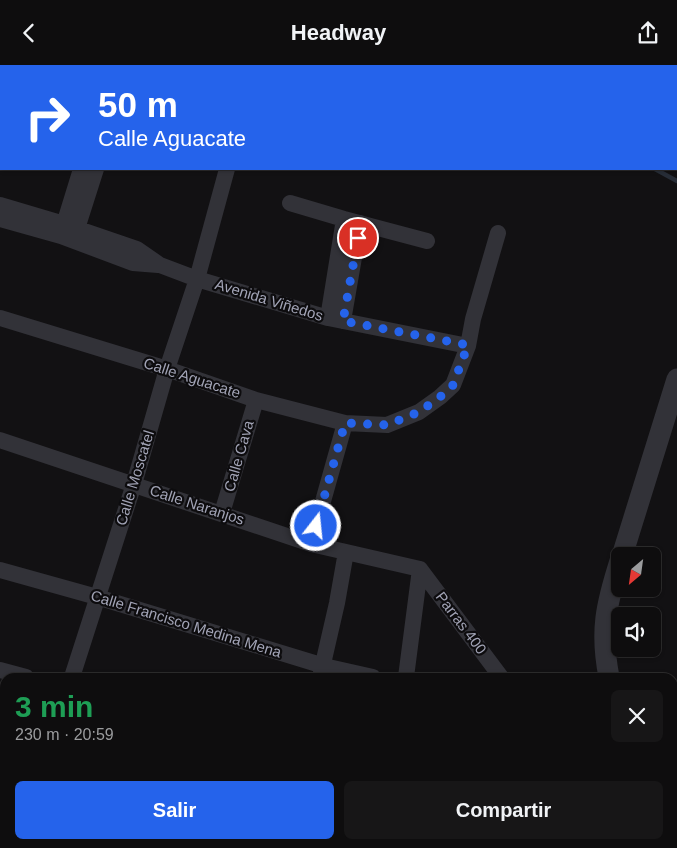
<!DOCTYPE html>
<html lang="es">
<meta charset="utf-8">
<style>
:root{--surface:#0e0d0e;--page:#171617;--text:#f1f3f6;--muted:#9b9c9e;--line:#2e2d2e;--accent:#2563eb}
body{margin:0;font-family:Helvetica,sans-serif;background:var(--page);color:var(--text);height:100vh;display:flex;flex-direction:column;font-size:19px;white-space:nowrap}
*{box-sizing:border-box;margin:0}
p{font-size:16px;color:var(--muted)}
.icon{flex:none;width:28px;height:28px;fill:none;stroke:currentColor;stroke-width:2;stroke-linecap:round;stroke-linejoin:round}
.map{position:relative;flex:1;overflow:hidden}
.panel{position:absolute;left:0px;top:608px;width:678px;height:176px;display:flex;flex-direction:column;background:var(--surface);border-radius:15px 15px 0 0;box-shadow:0 1px 4px #0004,0 0 0 1px var(--line)}
.panel>*{flex:none}
.top-card{position:absolute;left:0px;top:0px;width:678px;height:105px;box-shadow:0 1px 4px #0004,0 0 0 1px var(--line);background:#2563eb;color:#fff;overflow:hidden}
.needle{width:32px;rotate:209deg}
.buttons{position:absolute;left:611px;top:482px;display:grid;gap:10px}
.buttons a{display:grid;place-items:center;width:50px;height:50px;border-radius:8px;background:var(--surface);box-shadow:0 1px 4px #0004,0 0 0 1px var(--line);font-size:25px}
.pin{position:absolute;display:grid;place-items:center;width:42px;height:42px;color:#fff;margin:-21px;border:2px solid #fff;border-radius:50%;box-shadow:0 1px 5px #0007}
.me{position:absolute;width:55px;margin:-28px;rotate:16deg;stroke-linejoin:round;filter:drop-shadow(0 0 4px #0008)}
.turn{display:flex;align-items:center;gap:18px;height:105px;padding:0 15px;font-size:22px}
.turn .icon{width:65px;height:65px;stroke-width:2.5}
.turn b{display:block;font-size:35px;line-height:42px}
.round{display:grid;place-items:center;flex:none;width:52px;height:52px;border-radius:8px;background:var(--page)}
.overview{display:flex;align-items:center;justify-content:space-between;height:85px;padding:0 15px}
h1{font-size:30px;font-weight:700;line-height:38px;color:#1e9e55}
.action{display:flex;gap:10px;margin-top:auto;padding:10px 15px}
.action a{flex:1;height:58px;border-radius:8px;background:var(--accent);color:#fff;font-size:20px;font-weight:700;line-height:58px;text-align:center}
.action a+a{background:var(--page);color:var(--text)}
header{display:flex;justify-content:space-between;align-items:center;height:65px;padding:0 15px;background:var(--surface);font-size:22px;font-weight:700}
.map>svg:first-child{display:block}
.lines{fill:none;stroke-linecap:round;stroke-linejoin:round}
.stream{stroke:#272d37;stroke-width:4.5}
.minor{stroke:#323238;stroke-width:16}
.tertiary{stroke:#323238;stroke-width:21}
.route{stroke:#2563eb;stroke-width:9;stroke-dasharray:0 16.2}
.labels{text-anchor:middle;stroke-width:4.5;stroke-linejoin:round;paint-order:stroke}
.street-label{font-size:15px;fill:#a1a3b5;stroke:#0d0c0e}
</style>
<header><svg class="icon" aria-label="back" viewBox="0 0 24 24"><path d="M15 5l-7 7 7 7"/></svg>Headway<svg class="icon" aria-label="share" viewBox="0 0 24 24"><path d="M12 15V3M7 8l5-5 5 5M5 13v7h14v-7"/></svg></header>
<div class="map">
<svg width="677" height="783" viewBox="0 0 677 783">
<rect width="100%" height="100%" fill="#121113"/>
<g class="lines">
<path class="stream" d="M515 0 516 1
M655 104 677 116"/>
<path class="minor" d="M290 138 344 154 427 176
M0 140 64 159 137 184 160 200 197 214 328 253 468 281
M0 154 61 171 133 198 158 200
M61 169 81 104
M74 173 96 104
M0 253 167 304 256 335 345 358 387 360 419 347 440 332 453 320 468 281 473 254 498 168
M328 253 344 154
M343 256 360 158
M0 375 311 479 346 487 337 538 320 612
M222 448 256 335
M311 479 345 358
M346 487 420 504
M420 504 501 612
M0 505 97 532 324 601 373 612
M0 605 26 612
M72 612 134 419 167 304 197 214 227 104
M406 612 420 504
M0 711 5 712
M223 779 236 783
M408 779 412 783
M517 779 520 783
M23 783 24 779"/>
<path class="tertiary" d="M622 491 677 314
M609 612C600 566 606 540 620 496
M534 783 538 779"/>
</g>
<g class="lines">
<path class="route" d="M316 461 345 358 387 360 419 347 440 332 453 320 468 280 343 256 358 173"/>
</g>
<g class="labels">
<g class="street-label">
<text transform="translate(269 235) rotate(17)" y="5">Avenida Viñedos</text>
<text transform="translate(192 313) rotate(18)" y="5">Calle Aguacate</text>
<text transform="translate(239 391) rotate(-74)" y="5">Calle Cava</text>
<text transform="translate(135 413) rotate(-73)" y="5">Calle Moscatel</text>
<text transform="translate(197 440) rotate(18)" y="5">Calle Naranjos</text>
<text transform="translate(461 558) rotate(53)" y="5">Parras 400</text>
<text transform="translate(186 559) rotate(17)" y="5">Calle Francisco Medina Mena</text>
</g>
</g>
</svg>
<div class="buttons">
<a><svg class="needle" viewBox="-14 -14 28 28"><path d="M0-13l5 13h-10z" fill="#e53935"/><path d="M0 13l5-13h-10z" fill="#9b9c9e"/></svg></a>
<a><svg class="icon" aria-label="sound" viewBox="0 0 24 24"><path d="M4 9h4l5-4v14l-5-4H4zM17 9q2 3 0 6"/></svg></a>
</div>
<div class="pin" style="left:358px;top:173px;background:#d93025"><svg class="icon" aria-label="arrive" viewBox="0 0 24 24"><path d="M6 21V4h12l-3 4 3 4H6"/></svg></div>
<svg class="me" style="left:316px;top:461px" viewBox="-20 -20 40 40"><circle r="17" fill="#2563eb" stroke="#fff" stroke-width="3"/><path d="M0-11L8 9 0 5-8 9z" fill="#fff"/></svg>
<div class="top-card">
<div class="turn"><svg class="icon" aria-label="right" viewBox="0 0 24 24"><path d="M7 20v-9h11M14 6l5 5-5 5"/></svg><div><b>50 m</b>Calle Aguacate</div></div>
</div>
<section class="panel">
<div class="overview"><div><h1>3 min</h1><p>230 m · 20:59</p></div><a class="round"><svg class="icon" aria-label="close" viewBox="0 0 24 24"><path d="M6 6l12 12M18 6L6 18"/></svg></a></div>
<div class="action"><a>Salir</a><a>Compartir</a></div>
</section>
</div>
